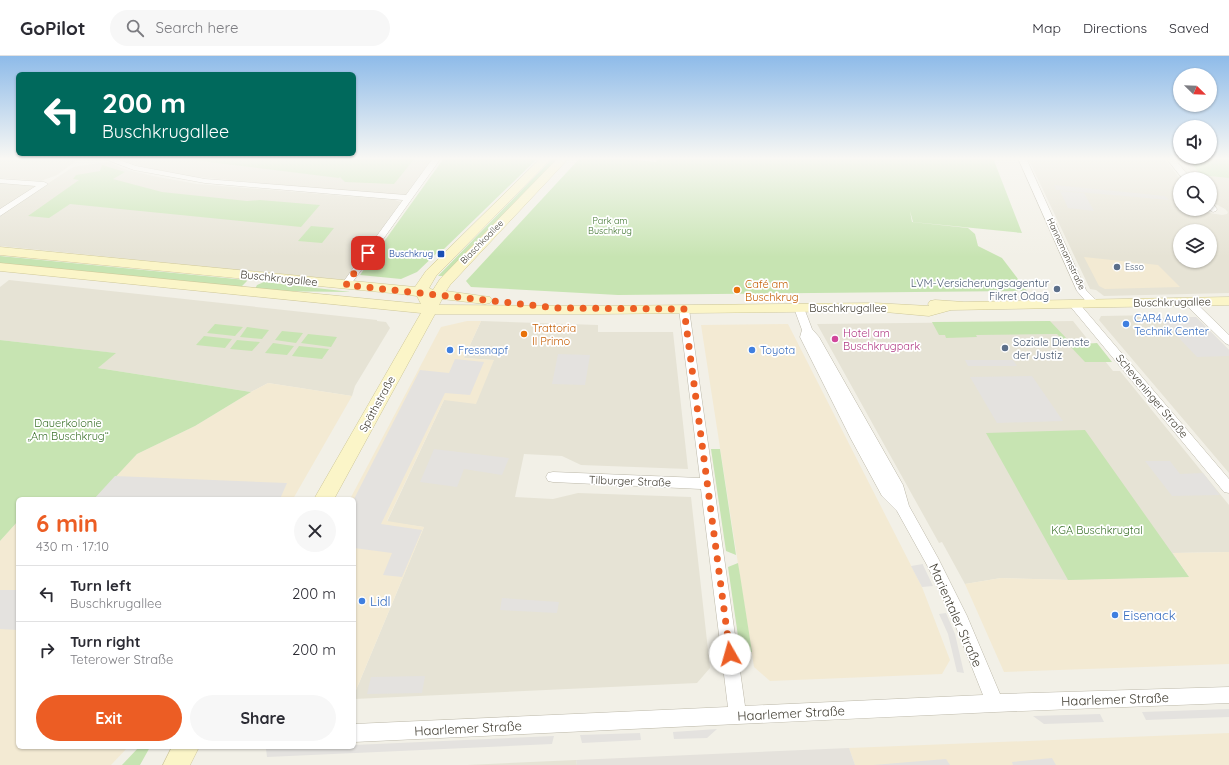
<!DOCTYPE html>
<meta charset="utf-8">
<style>
:root{--surface:#fff;--page:#f7f7f7;--text:#2b2b33;--muted:#7c7c81;--line:#e1e1e2;--accent:#ec5d24}
body{margin:0;font-family:Quicksand,sans-serif;background:var(--page);color:var(--text);height:100vh;display:flex;flex-direction:column;font-size:15px;white-space:nowrap}
*{box-sizing:border-box;margin:0}
p{font-size:13px;color:var(--muted)}
.icon{flex:none;width:22px;height:22px;fill:none;stroke:currentColor;stroke-width:2;stroke-linecap:round;stroke-linejoin:round}
.map{position:relative;flex:1;overflow:hidden}
.sheet{position:absolute;left:16px;top:441px;width:340px;height:252px;display:flex;flex-direction:column;background:var(--surface);border-radius:6px;box-shadow:0 1px 3px #0004}
.sheet>*{flex:none}
.banner{position:absolute;left:16px;top:16px;width:340px;height:84px;border-radius:6px;box-shadow:0 1px 3px #0004;background:#00695c;color:#fff;overflow:hidden}
.needle{width:26px;rotate:113deg}
.buttons{position:absolute;left:1173px;top:12px;display:grid;gap:8px}
.buttons a{display:grid;place-items:center;width:44px;height:44px;border-radius:50%;background:var(--surface);box-shadow:0 1px 3px #0004;font-size:20px}
.pin{position:absolute;display:grid;place-items:center;width:34px;height:34px;color:#fff;margin:-17px;border-radius:8px;box-shadow:0 2px 6px #0006}
.me{position:absolute;width:44px;margin:-22px;rotate:353deg;stroke-linejoin:round;filter:drop-shadow(0 0 3px #0008)}
.turn{display:flex;align-items:center;gap:14px;height:84px;padding:0 20px;font-size:18px}
.turn .icon{width:52px;height:52px;stroke-width:2.5}
.turn b{display:block;font-size:28px;line-height:34px}
.round{display:grid;place-items:center;flex:none;width:42px;height:42px;border-radius:21px;background:var(--page)}
.overview{display:flex;align-items:center;justify-content:space-between;height:68px;padding:0 20px}
h1{font-size:24px;font-weight:800;line-height:30px;color:var(--accent)}
.cta{display:flex;gap:8px;margin-top:auto;padding:8px 20px}
.cta a{flex:1;height:46px;border-radius:24px;background:var(--accent);color:#fff;font-size:16px;font-weight:800;line-height:46px;text-align:center}
.cta a+a{background:var(--page);color:var(--text)}
ul{padding:0;list-style:none}
li{display:flex;align-items:center;gap:12px;height:56px;padding:0 20px;border-top:1px solid var(--line)}
li div{flex:1}
li b{display:block;font-size:15px}
li em{font-style:normal}
header{display:flex;align-items:center;gap:24px;box-sizing:border-box;height:56px;padding:0 20px;background:var(--surface);border-bottom:1px solid var(--line)}
header strong{font-size:19px}
nav{display:flex;gap:22px;margin-inline-start:auto;font-size:14px}
.search{width:280px;height:36px;background:var(--page);display:flex;align-items:center;gap:10px;box-sizing:border-box;padding:0 14px;border-radius:22px;color:var(--muted);font-size:15px}
.map>svg:first-child{display:block}
.residential{fill:#e6e3d5;fill-rule:evenodd}
.commercial{fill:#f3ead3}
.industrial{fill:#e5e2dc}
.green{fill:#c7e4b2}
.parking{fill:#e4e2df}
.lines{fill:none;stroke-linecap:round;stroke-linejoin:round}
.street-casing{stroke:#bdb9aa;stroke-width:1}
.secondary-casing{stroke:#cfc899;stroke-width:1}
.street{fill:#fff;fill-rule:evenodd}
.secondary{fill:#fbf5c8;fill-rule:evenodd}
.route{stroke:#ec5d24;stroke-width:7;stroke-dasharray:0 12.6}
.transit-dot{fill:#1a4fb4;stroke:#fff;stroke-width:1.5}
.service-dot{fill:#5c6f8a;stroke:#fff;stroke-width:1.5}
.food-dot{fill:#e8710a;stroke:#fff;stroke-width:1.5}
.shop-dot{fill:#3f7fe0;stroke:#fff;stroke-width:1.5}
.hotel-dot{fill:#d1479c;stroke:#fff;stroke-width:1.5}
.labels{text-anchor:middle;stroke-width:3.5;stroke-linejoin:round;paint-order:stroke}
.far-park-label{font-size:9px;fill:#3e732d;stroke:#fff}
.far-street-label{font-size:9px;fill:#454136;stroke:#fff}
.far-transit-label{font-size:9px;fill:#164399;stroke:#fff;text-anchor:end}
.far-service-label{font-size:9px;fill:#4e5e75;stroke:#fff;text-anchor:start}
.street-label{font-size:11px;fill:#454136;stroke:#fff}
.service-label{font-size:11px;fill:#4e5e75;stroke:#fff;text-anchor:end}
.food-label{font-size:11px;fill:#c56008;stroke:#fff;text-anchor:start}
.shop-label{font-size:11px;fill:#366cbe;stroke:#fff;text-anchor:start}
.hotel-label{font-size:11px;fill:#b23c85;stroke:#fff;text-anchor:start}
.park-label{font-size:11px;fill:#3e732d;stroke:#fff}
.near-shop-label{font-size:13px;fill:#366cbe;stroke:#fff;text-anchor:start}
.near-street-label{font-size:13px;fill:#454136;stroke:#fff}
</style>
<header>
<strong>GoPilot</strong>
<div class="search"><svg class="icon" aria-label="search" viewBox="0 0 24 24"><circle cx="10" cy="10" r="6"/><path d="M15 15l6 6"/></svg>Search here</div>
<nav><a>Map</a><a>Directions</a><a>Saved</a></nav>
</header>
<div class="map">
<svg width="1229" height="709" viewBox="0 0 1229 709">
<rect width="100%" height="100%" fill="#f2f0e7"/>
<path class="residential" d="M0 102H80L57 119 41 125 0 122Z
M113 102H435L407 139 402 140 186 120 140 110Z
M1028 102H1164L1180 123V153H1203L1210 157 1222 159 1227 158 1228 156 1225 153 1212 146 1214 144 1210 139V123H1197L1180 102H1229V237L1104 240 1096 234 1090 233ZM1180 175H1210V205H1180Z
M107 106 127 114 153 120 197 128 395 144 401 146 348 220 343 224 0 190V159L73 111Z
M0 127 35 130 36 131 0 154Z
M9 224 377 264V265L386 266 390 272 355 330 352 340 268 327 251 336 98 312 115 297 0 284V231Z
M1157 259 1160 262 1196 261 1229 294V417L1099 264 1101 260Z
M481 265 598 269V276H673L688 413 581 409 562 400 524 398 515 441 553 443 578 437 691 441 710 612 697 627 354 643V639L424 471 387 466 444 344 494 304 464 302Z
M1073 265 1113 315H1120L1229 449V496L1173 497 1189 521 1068 524 1001 522 965 528 942 486 939 487 817 268Z
M576 704 577 709H467Z"/>
<path class="commercial" d="M1084 201 1158 209 1180 231 1105 233 1099 230Z
M467 265H481L464 302 494 304 476 348 444 344 387 465 424 471 354 639V443H350L441 271Z
M788 268 922 531 950 604 942 618 770 625 754 611 701 269Z
M268 327 352 340 293 443H94L137 398 195 370 251 336Z
M18 465V691H128L111 709H0V485Z
M1229 496V608L1004 616 965 528 1001 522 1068 524 1189 521 1173 497Z
M1229 677V709H855L849 692Z"/>
<path class="industrial" d="M849 692 855 709H577L576 704Z"/>
<path class="green" d="M177 102H415L394 128 345 126 340 121 339 122Z
M444 102H538L444 193 440 194 417 216 401 223 360 219Z
M553 102H559L443 220H438Z
M580 102H621L656 106 658 102H993L1022 177 913 166 910 155 912 166 968 172 975 178 978 190 1002 202 1027 235 618 239 471 231 466 225Z
M1187 102H1229V122L1201 119Z
M102 109 125 116 113 123 162 136 247 145 260 144 320 149 301 171 70 148 49 162 28 160 79 124 73 123 76 119 100 115Z
M311 170 334 172 322 187 298 185Z
M0 200 246 224 247 225 240 232 0 208Z
M264 226 351 236 265 235 255 233 257 229Z
M1050 265 1068 284 1064 285 1057 278 976 279 977 281 946 282 945 279H939L932 266Z
M215 268 243 271 235 280 207 277Z
M247 271 269 274 262 283 240 281Z
M282 275 303 277 296 287 275 284Z
M308 278 337 281 331 291 301 287Z
M204 280 232 283 225 292 196 289Z
M0 284 116 297 98 312 251 336 195 370 137 398 95 443H18V465L0 485Z
M237 284 260 286 252 295 230 293Z
M273 287 294 290 287 299 265 297Z
M1097 287 1112 306H1085L1069 289Z
M299 290 329 293 322 303 292 300Z
M1085 374 1189 521 1068 524 986 377Z
M711 393H720L736 499 726 495Z
M738 507 740 519 752 596 740 594 728 511Z
M139 691H150L140 709H122Z"/>
<path class="parking" d="M1054 129 1165 140 1169 144 1056 134Z
M1060 135 1084 137 1094 155 1068 152Z
M1196 261 1229 294V300L1197 301 1160 262Z
M558 298 590 299 585 329 552 328Z
M455 303 484 306 470 339 445 337 381 468 422 474 402 521 383 519 392 497 354 492V443L420 314 449 317Z
M965 304H1013L1017 310H968Z
M1032 320 1063 365 997 367 970 321Z
M434 393 509 402 502 419 464 413 457 431 420 426Z
M1145 405H1170L1180 418 1203 417 1220 439 1172 440Z
M115 420 287 427 280 443H94Z
M923 508V509L933 530 922 531 911 510Z
M0 534H18V574L0 573Z
M502 542 559 546 557 557 500 554Z
M946 557 955 578 964 617 957 616 948 578 939 558Z
M425 620 422 637 367 638 371 621Z
M1229 653V661L1146 664 1142 656Z
M1100 658 1104 666 1044 668 1033 660Z
M717 673 707 682 674 683 673 676Z
M640 677 641 684 582 687 580 679Z
M554 680 552 688 267 701 266 693 354 691V689Z
M1052 702 1056 709H1013L1012 706Z
M946 703 950 709H873Z"/>
<g class="lines">
<g class="street-casing">
<path id="street" d="M102 102H114L136 110 205 123 406 139 433 102H441L349 231 346 232 341 229 403 144 205 127 134 114Z
M1018 102H1026L1086 234 1098 246 1099 248 1098 250H1090L1077 235Z
M1166 102H1174L1191 123H1183Z
M0 123 44 126 48 128 0 160V153L36 130 0 127Z
M1210 147 1213 148 1217 153 1216 155 1213 156 1208 153H1210Z
M1189 243 1193 244 1229 279V289L1225 287 1185 248 1184 246 1185 244Z
M1074 245 1078 246 1229 423V437L1224 436 1070 250 1069 248 1070 246Z
M799 249 804 252 812 273 819 281 903 429 909 450 938 502 967 560 1000 638 1229 631V647L995 656 354 686V668L728 651 701 433 553 426 548 425 546 421 548 417 553 416 700 422 679 253 684 250 689 253 745 650 983 639 954 566 928 511 897 455 882 440 851 383 800 281 802 274 794 252Z"/>
</g>
<g class="secondary-casing">
<path id="secondary" d="M541 102H552L436 220 429 232 433 234 440 223 558 102H569L450 229 446 235 490 241 492 244 490 247 485 248 442 243 439 249 597 250 874 247 929 250 928 248 930 245 935 244 964 246 1229 241V249L951 254 929 260 874 255 597 258H435L334 443H314L421 257 0 215V207L421 248 417 240 401 238 0 199V191L415 231 426 215Z
M172 691H199L190 709H163Z"/>
</g>
<use href="#street" class="street"/>
<use href="#secondary" class="secondary"/>
</g>
<linearGradient id="sky" x2="0" y2="1"><stop stop-color="#8ebbe9"/><stop offset="0.51" stop-color="#f9f8f4"/><stop offset="1" stop-color="#f9f8f4" stop-opacity="0"/></linearGradient>
<rect width="1229" height="201" fill="url(#sky)"/>
<g class="lines">
<path class="route" d="M368 197 346 229 558 252 684 253 730 598"/>
</g>
<rect class="transit-dot" x="437" y="194" width="8" height="8" rx="2"/>
<g class="service-dot">
<circle cx="1117" cy="211" r="4"/>
<circle cx="1057" cy="233" r="4"/>
<circle cx="1005" cy="292" r="4"/>
</g>
<g class="food-dot">
<circle cx="737" cy="234" r="4"/>
<circle cx="524" cy="278" r="4"/>
</g>
<g class="shop-dot">
<circle cx="1126" cy="268" r="4"/>
<circle cx="450" cy="294" r="4"/>
<circle cx="752" cy="294" r="4"/>
<circle cx="362" cy="545" r="4"/>
<circle cx="1115" cy="559" r="4"/>
</g>
<circle class="hotel-dot" cx="835" cy="283" r="4"/>
<g class="labels">
<g class="far-park-label">
<text x="610" y="168">Park am<tspan x="610" dy="10">Buschkrug</tspan></text>
</g>
<g class="far-street-label">
<text transform="translate(482 186) rotate(-46)" y="3">Blaschkoallee</text>
<text transform="translate(1066 198) rotate(65)" y="3">Hannemannstraße</text>
</g>
<g class="far-transit-label">
<text x="433" y="201">Buschkrug</text>
</g>
<g class="far-service-label">
<text x="1125" y="214">Esso</text>
</g>
<g class="street-label">
<text transform="translate(279 222) rotate(6)" y="4">Buschkrugallee</text>
<text transform="translate(1172 246) rotate(-1)" y="4">Buschkrugallee</text>
<text x="848" y="256">Buschkrugallee</text>
<text transform="translate(1152 340) rotate(50)" y="4">Scheveninger Straße</text>
<text transform="translate(377 348) rotate(-61)" y="4">Späthstraße</text>
<text transform="translate(630 425) rotate(2)" y="4">Tilburger Straße</text>
</g>
<g class="service-label">
<text x="1049" y="231">LVM-Versicherungsagentur<tspan x="1049" dy="13">Fikret Odağ</tspan></text>
<text x="1013" y="290" text-anchor="start">Soziale Dienste<tspan x="1013" dy="13">der Justiz</tspan></text>
</g>
<g class="food-label">
<text x="745" y="232">Café am<tspan x="745" dy="13">Buschkrug</tspan></text>
<text x="532" y="276">Trattoria<tspan x="532" dy="13">Il Primo</tspan></text>
</g>
<g class="shop-label">
<text x="1134" y="266">CAR4 Auto<tspan x="1134" dy="13">Technik Center</tspan></text>
<text x="458" y="298">Fressnapf</text>
<text x="760" y="298">Toyota</text>
</g>
<g class="hotel-label">
<text x="843" y="281">Hotel am<tspan x="843" dy="13">Buschkrugpark</tspan></text>
</g>
<g class="park-label">
<text x="68" y="371">Dauerkolonie<tspan x="68" dy="13">„Am Buschkrug“</tspan></text>
<text x="1097" y="478">KGA Buschkrugtal</text>
</g>
<g class="near-shop-label">
<text x="370" y="550">Lidl</text>
<text x="1123" y="564">Eisenack</text>
</g>
<g class="near-street-label">
<text transform="translate(956 559) rotate(66)" y="5">Marientaler Straße</text>
<text transform="translate(1115 643) rotate(-2)" y="5">Haarlemer Straße</text>
<text transform="translate(791 657) rotate(-3)" y="5">Haarlemer Straße</text>
<text transform="translate(468 672) rotate(-3)" y="5">Haarlemer Straße</text>
</g>
</g>
</svg>
<div class="buttons">
<a><svg class="needle" viewBox="-14 -14 28 28"><path d="M0-13l5 13h-10z" fill="#e53935"/><path d="M0 13l5-13h-10z" fill="#7c7c81"/></svg></a>
<a><svg class="icon" aria-label="sound" viewBox="0 0 24 24"><path d="M4 9h4l5-4v14l-5-4H4zM17 9q2 3 0 6"/></svg></a>
<a><svg class="icon" aria-label="search" viewBox="0 0 24 24"><circle cx="10" cy="10" r="6"/><path d="M15 15l6 6"/></svg></a>
<a><svg class="icon" aria-label="layers" viewBox="0 0 24 24"><path d="M12 4l9 5-9 5-9-5zM3 14l9 5 9-5"/></svg></a>
</div>
<div class="pin" style="left:368px;top:197px;background:#d93025"><svg class="icon" aria-label="arrive" viewBox="0 0 24 24"><path d="M6 21V4h12l-3 4 3 4H6"/></svg></div>
<svg class="me" style="left:730px;top:598px" viewBox="-20 -20 40 40"><circle r="19" fill="#fff"/><path d="M0-13L10 11 0 6-10 11z" fill="#ec5d24"/></svg>
<div class="banner">
<div class="turn"><svg class="icon" aria-label="left" viewBox="0 0 24 24"><path d="M17 20v-9H6M10 6l-5 5 5 5"/></svg><div><b>200 m</b>Buschkrugallee</div></div>
</div>
<section class="sheet">
<div class="overview"><div><h1>6 min</h1><p>430 m · 17:10</p></div><a class="round"><svg class="icon" aria-label="close" viewBox="0 0 24 24"><path d="M6 6l12 12M18 6L6 18"/></svg></a></div>
<ul>
<li><svg class="icon" aria-label="left" viewBox="0 0 24 24"><path d="M17 20v-9H6M10 6l-5 5 5 5"/></svg><div><b>Turn left</b><p>Buschkrugallee</p></div><em>200 m</em></li>
<li><svg class="icon" aria-label="right" viewBox="0 0 24 24"><path d="M7 20v-9h11M14 6l5 5-5 5"/></svg><div><b>Turn right</b><p>Teterower Straße</p></div><em>200 m</em></li>
</ul>
<div class="cta"><a>Exit</a><a>Share</a></div>
</section>
</div>
